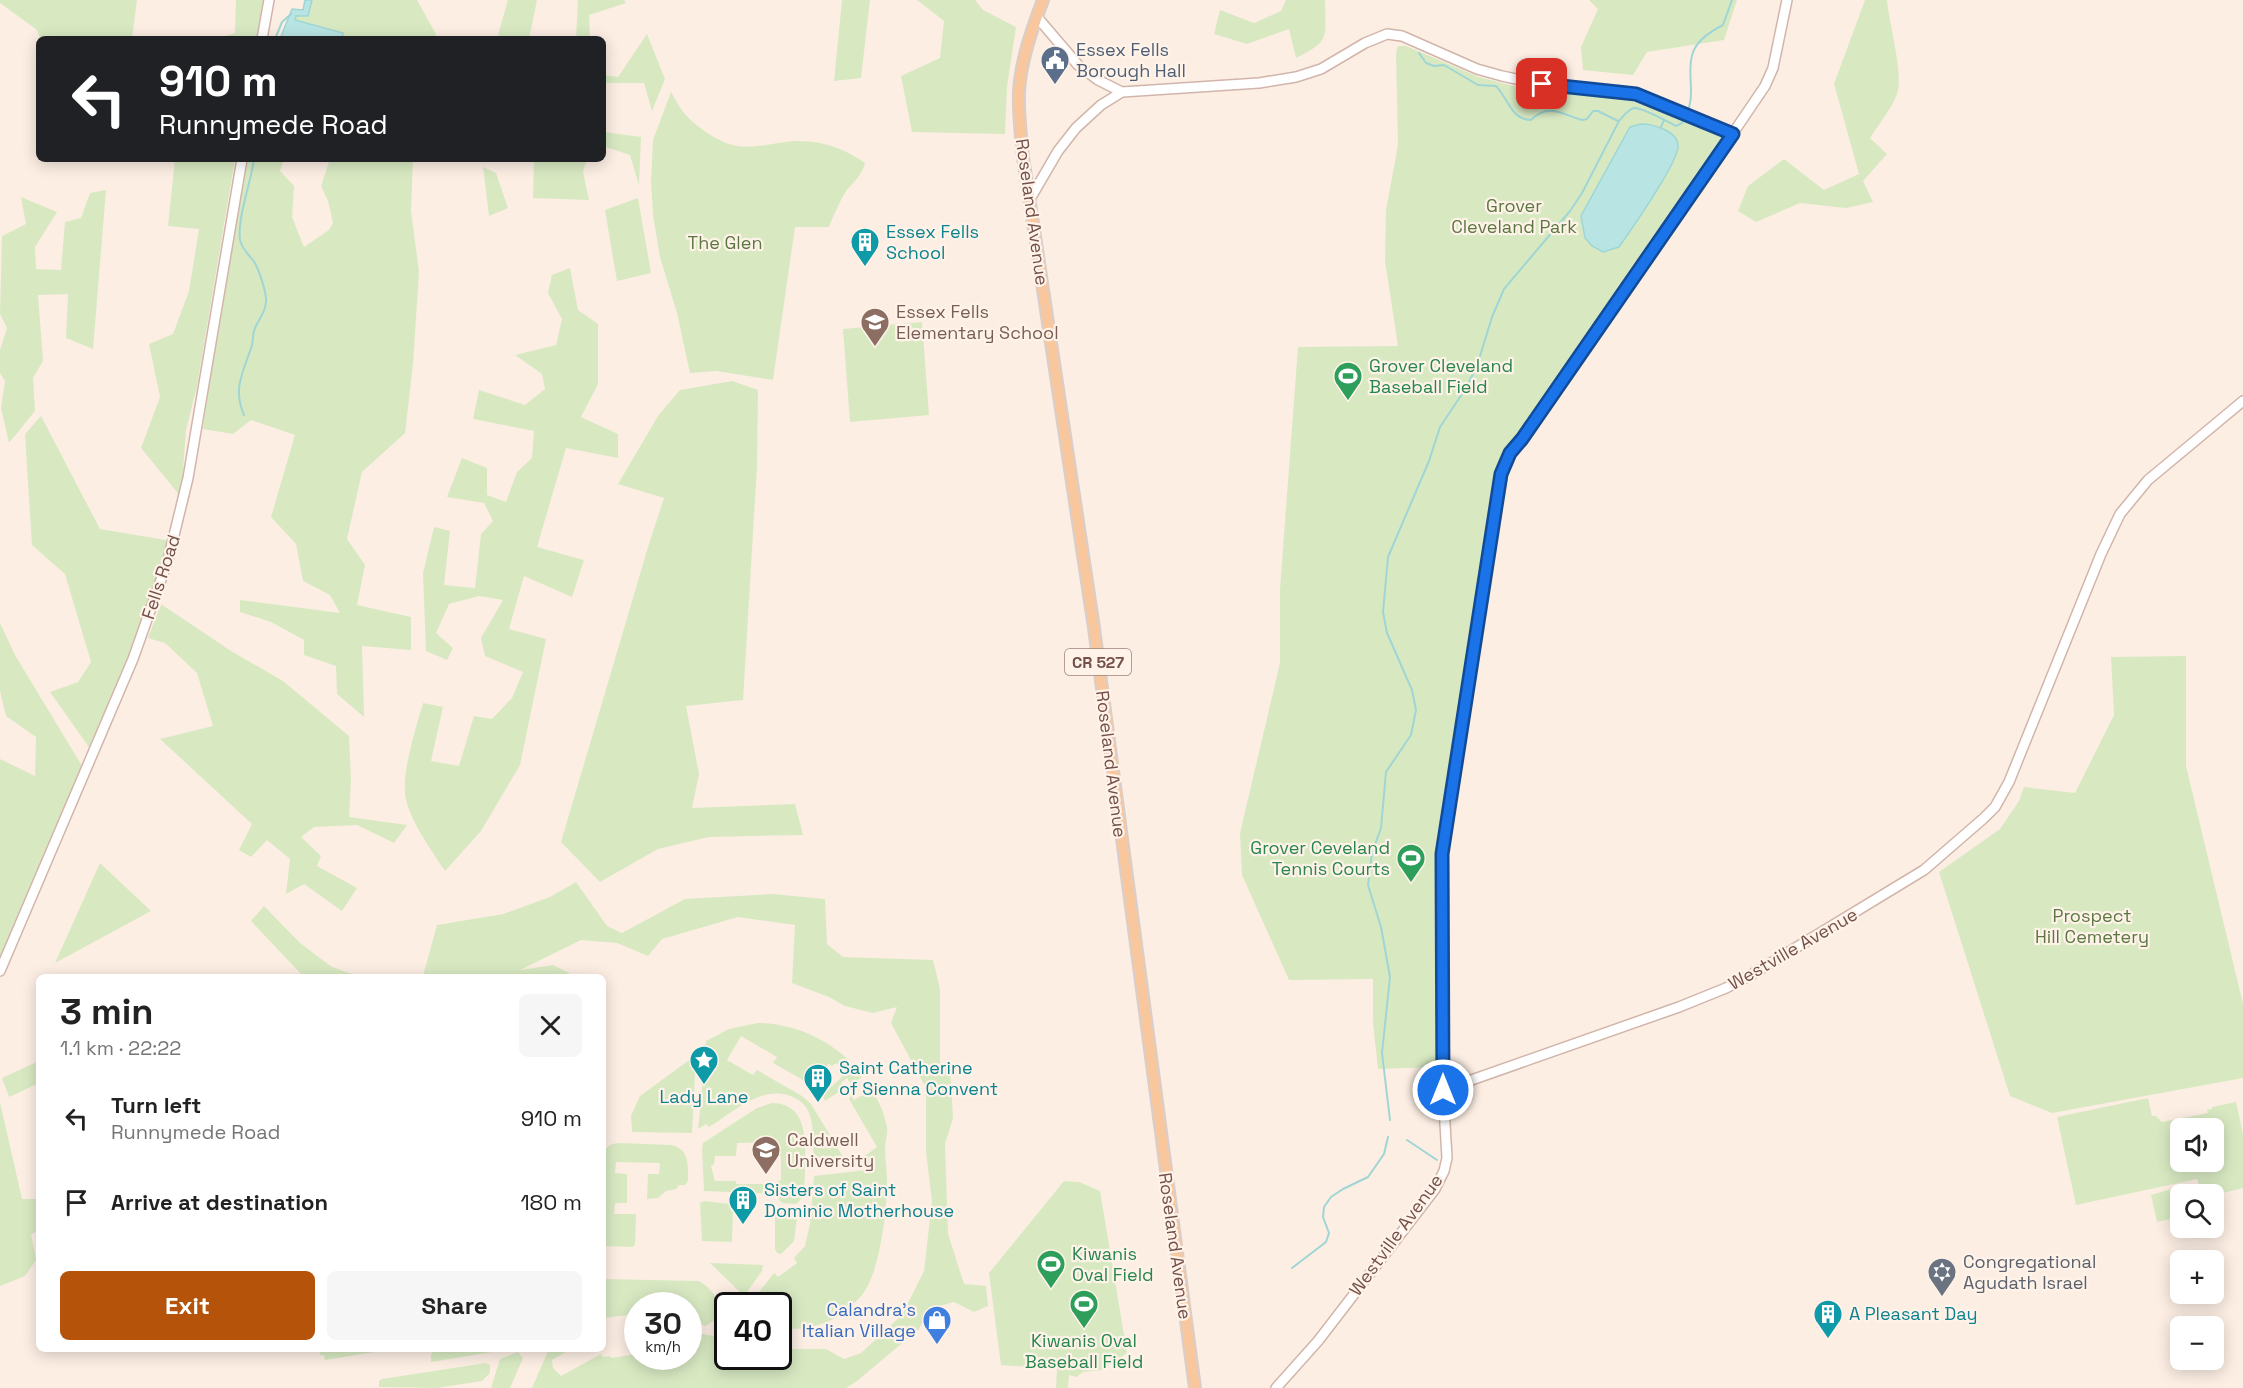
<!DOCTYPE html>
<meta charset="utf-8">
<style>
:root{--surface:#fff;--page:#f6f6f6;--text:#222;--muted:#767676;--accent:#b45309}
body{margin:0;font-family:"Space Grotesk",sans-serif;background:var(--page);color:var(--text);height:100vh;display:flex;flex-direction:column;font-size:22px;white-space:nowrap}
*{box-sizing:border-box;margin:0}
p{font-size:20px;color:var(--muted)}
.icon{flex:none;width:33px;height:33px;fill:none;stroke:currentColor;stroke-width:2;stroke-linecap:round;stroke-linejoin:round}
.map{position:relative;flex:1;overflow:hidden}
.drawer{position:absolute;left:36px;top:974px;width:570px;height:378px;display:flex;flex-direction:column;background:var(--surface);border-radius:9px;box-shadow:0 3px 15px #0003}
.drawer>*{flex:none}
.top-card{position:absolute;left:36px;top:36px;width:570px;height:126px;border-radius:9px;box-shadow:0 3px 15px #0003;background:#202124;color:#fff;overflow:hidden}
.buttons{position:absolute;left:2170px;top:1118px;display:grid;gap:12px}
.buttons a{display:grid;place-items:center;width:54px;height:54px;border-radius:9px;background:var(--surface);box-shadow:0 3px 15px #0003;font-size:30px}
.speed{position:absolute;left:624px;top:1292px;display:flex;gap:12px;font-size:30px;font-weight:700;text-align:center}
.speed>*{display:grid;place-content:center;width:78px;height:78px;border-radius:50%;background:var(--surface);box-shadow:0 3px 15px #0003;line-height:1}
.speed small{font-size:15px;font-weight:400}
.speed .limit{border:3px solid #111;border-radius:9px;background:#fff;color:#111}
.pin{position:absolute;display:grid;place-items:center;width:51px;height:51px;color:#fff;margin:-26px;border-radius:12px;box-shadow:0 3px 9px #0006}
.me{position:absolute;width:66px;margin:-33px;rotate:0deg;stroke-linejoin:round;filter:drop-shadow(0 0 4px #0008)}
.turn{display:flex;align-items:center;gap:21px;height:126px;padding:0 24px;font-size:27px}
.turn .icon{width:78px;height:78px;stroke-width:2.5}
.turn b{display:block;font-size:42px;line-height:51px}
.round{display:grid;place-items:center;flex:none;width:63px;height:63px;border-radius:9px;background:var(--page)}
.headline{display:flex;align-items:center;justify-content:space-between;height:102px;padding:0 24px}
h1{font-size:36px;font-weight:600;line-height:45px}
.cta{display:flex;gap:12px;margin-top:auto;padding:12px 24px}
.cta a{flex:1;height:69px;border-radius:9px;background:var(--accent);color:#fff;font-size:24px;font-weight:600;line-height:69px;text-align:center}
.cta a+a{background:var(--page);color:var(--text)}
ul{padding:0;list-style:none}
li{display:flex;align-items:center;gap:18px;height:84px;padding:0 24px}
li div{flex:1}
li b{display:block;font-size:22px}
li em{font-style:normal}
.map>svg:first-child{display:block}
.green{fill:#d8e9c2;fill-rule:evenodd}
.water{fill:#b8e5e3;stroke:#9fd6d5;stroke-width:1.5}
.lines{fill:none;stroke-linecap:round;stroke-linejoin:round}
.stream{stroke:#9fd6d5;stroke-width:2}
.secondary-casing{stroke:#d2b5aa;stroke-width:12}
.primary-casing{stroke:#d8cecc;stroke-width:14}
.secondary{stroke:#fff;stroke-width:9}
.primary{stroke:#f9c79d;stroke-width:10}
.route-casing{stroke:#114b97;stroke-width:15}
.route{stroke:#1a73e8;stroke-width:10}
.labels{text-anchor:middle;stroke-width:4.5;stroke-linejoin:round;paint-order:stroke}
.shield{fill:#fff3e9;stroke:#9d827a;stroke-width:1.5}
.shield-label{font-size:16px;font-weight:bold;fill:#73514a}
.service-label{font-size:18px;fill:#4e5e75;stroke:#fff3e9;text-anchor:start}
.park-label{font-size:18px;fill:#5c7842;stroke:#fff3e9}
.street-label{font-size:18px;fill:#73514a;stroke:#fff3e9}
.culture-label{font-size:18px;fill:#0d838f;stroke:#fff3e9;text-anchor:start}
.education-label{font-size:18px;fill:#785e54;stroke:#fff3e9;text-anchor:start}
.leisure-label{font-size:18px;fill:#27864d;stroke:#fff3e9;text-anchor:start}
.worship-label{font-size:18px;fill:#5b616d;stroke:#fff3e9;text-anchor:start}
.shop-label{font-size:18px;fill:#366cbe;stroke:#fff3e9;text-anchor:end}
</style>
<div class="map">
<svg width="2243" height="1388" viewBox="0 0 2243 1388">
<rect width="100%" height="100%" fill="#fceee3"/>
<path class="green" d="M0 0H137L132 39H40L37 30 0 3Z
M236 0H264L256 39H216L235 33Z
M313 0H417L436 34 435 39H342V33L294 20 296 15Z
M508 0H537L529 39H509L498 35Z
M578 0H624L626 3 589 15 590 39H576Z
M842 0H870L861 78 834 81Z
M917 0H975L983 10 1016 27 1007 87 1005 134 912 132 901 76 940 58 944 21Z
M1286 0H1325C1325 37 1332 40 1296 58L1289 29 1247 44 1214 34 1220 10 1254 23 1281 11Z
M1589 0H1737L1724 40 1647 52 1633 75 1583 70 1581 47 1598 9Z
M1865 0H1887C1889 24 1904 74 1897 94 1893 107 1878 125 1870 138L1887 154 1863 181 1873 202 1846 208 1800 203 1756 222 1738 211 1748 186 1784 159 1824 190 1859 174 1834 84Z
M647 34 665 79 652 111 644 83H603V75L618 77Z
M1398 46H1406L1479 77 1521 88 1627 97 1654 105 1726 135 1503 455 1496 468 1444 799 1435 864 1437 1067 1378 1069 1373 1023V979L1289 980 1242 875 1240 833 1280 663V589L1298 347 1398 346 1385 261 1386 210 1398 145 1396 53Z
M671 92C676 100 680 109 686 115 698 128 719 143 737 146 757 149 776 142 796 141 821 140 846 149 865 163 862 176 854 181 846 191 839 203 834 214 829 227H795L773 380 716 371 690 373 677 313 660 257 653 215 651 182 653 140Z
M603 132 641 137 639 185 630 155 603 146Z
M175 159H235L197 386 186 430 181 497 141 448 160 397 149 344 173 334 189 291 199 229 168 226Z
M246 159H284L280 171 294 186 292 217 304 247 329 230 333 223 328 201 321 186 330 159H413L411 211 419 272 413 364 405 433 362 472 347 539 365 565 357 605 411 617V650L362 646 364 717 337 694 336 666 304 655V640L271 622 240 612V600L340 613 330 595 303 581 296 544 271 517 295 435 251 420 233 434 203 429C214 338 233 249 246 159Z
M534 159H587L583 172 589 200 533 198Z
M483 167 496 173 508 208 489 216Z
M106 190 93 349 66 338 68 294 38 295 43 361 33 378 35 411 9 443 1 408 5 381 0 373V350L7 328 0 314 2 236 26 224 21 197 57 212 35 247 36 269 61 270 65 222 81 218 90 193Z
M638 198 651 273 617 281 605 210Z
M570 268 578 310 598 324V384L581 417 618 434V458L566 448 537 547 584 560 572 597 524 576 509 629 546 639 520 765 481 831 445 871C432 851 407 817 405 793 403 767 416 728 423 703L443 707 431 761 459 766 474 716 492 719 512 698 523 672 485 656 481 638 503 600 479 596 449 604 436 633 453 648 447 660 426 651 423 573 434 527 450 531 444 585 475 588 481 534 493 521 484 503 447 497 462 458 487 468V495L506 502 517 472 532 458 534 431 473 419 479 390 525 405 545 389 542 374 515 355 556 345 562 319 548 293 552 275Z
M922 322 929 415 850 422 843 329Z
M732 381 758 390 757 466 743 700 686 706 699 774 692 808 795 804 803 835 709 837 658 849 600 882 561 842 648 547 664 498 618 484 658 416 680 390Z
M41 416 100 529 172 541 154 600 91 750 50 692 78 682 91 662 65 574 32 545 25 434Z
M161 604 231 651 283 681 349 736 351 780 349 817 407 825 394 843 357 825 314 827 301 837 321 856 317 866 357 888 342 911 304 884 286 894 290 859 267 840 251 857 239 850 252 824 160 739 213 726 197 673 165 643 148 638Z
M0 623 15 655 82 766 81 777 0 967V759L35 776 36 737 6 716 0 691Z
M2186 656V766L2243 1004V1078L2052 1113 2010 1096 1939 872 2000 829 2019 801 2024 787 2075 793 2114 715 2111 657Z
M100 863 151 911 55 963Z
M576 882 607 926 622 933 685 899 772 894 825 899 827 944 843 957 933 960 940 989V1062L950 1067 953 1118 945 1144 948 1234 964 1284 986 1286 988 1306 974 1312 954 1302 929 1309 919 1329 857 1381 846 1388H532L549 1349H571L552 1360 553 1368 561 1376 601 1354 603 1357 610 1356 611 1358 637 1354 638 1356H688L689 1334 694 1336 696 1333 727 1338 728 1356H778L779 1350 784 1349H826L844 1359 861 1353 902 1315 924 1271 932 1201 926 1152V1088L891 1023 897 1007 873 1013 845 1006 829 997 792 983 795 925 738 917 662 939 648 956 617 943 581 940 520 970 553 965 569 973 568 976H423L437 925 503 914 550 897Z
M264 906 300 943 332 967 358 976H303L251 921Z
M758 1023C796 1023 838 1043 861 1074V1078L851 1084 847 1078 841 1083 845 1088 825 1101 822 1095 842 1077 837 1072 841 1068 836 1063 832 1066 829 1064 810 1084 773 1063 777 1057 741 1036 727 1060 753 1075 757 1070 802 1096 811 1104 845 1160 820 1165 814 1163C812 1146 815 1128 809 1113 807 1107 802 1102 797 1099 765 1081 735 1111 709 1127L706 1124 698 1129 704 1070 700 1048 706 1044V1041L729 1029Z
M696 1055 692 1133 632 1132 631 1116 640 1096Z
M39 1061V1083L9 1097 2 1078Z
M868 1085C877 1097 884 1111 887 1127 888 1135 885 1141 885 1149 885 1160 887 1170 887 1181 887 1210 880 1275 861 1296 836 1324 814 1330 779 1329L778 1305H749L774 1273 778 1277 797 1263 794 1258 805 1246 810 1224 814 1176 867 1170 851 1166 877 1147 849 1099 851 1095 854 1100 865 1094 862 1088Z
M2148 1098 2152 1116H2156L2162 1122 2208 1113 2207 1110 2212 1109V1107L2236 1102 2243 1134V1188L2215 1195 2219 1211 2214 1212V1194H2202L2197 1179 2076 1205 2057 1117ZM2181 1128H2214V1161H2181Z
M0 1102 22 1199H39V1231L31 1234 36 1260 25 1276 0 1286Z
M772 1103C807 1103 806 1140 805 1166 805 1177 805 1188 801 1199L796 1204 782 1203 774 1194 704 1191 702 1150 703 1143 757 1108ZM777 1142 778 1156H781V1180L778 1181 777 1184H736V1181H715L711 1166 714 1164 715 1156H736L737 1143Z
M620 1143 671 1145C690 1149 688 1165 688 1181L685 1185H679L676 1189 666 1191 658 1198 647 1199 648 1174H659L660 1163 616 1162 615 1173 627 1174V1203H615L614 1214H636L635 1245 632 1247 603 1246V1161L605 1149 612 1144Z
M1064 1181 1079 1182 1100 1191 1127 1353 1102 1370 1083 1372 1076 1377 1069 1375 1068 1388H1056L1057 1369 1001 1365 989 1273Z
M2171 1189 2177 1215 2175 1218 2157 1222 2151 1195Z
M704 1201 730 1204 731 1211H733L732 1242 702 1241 700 1203Z
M783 1211 791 1213 797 1218 794 1241 781 1254 777 1253 775 1249V1216Z
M710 1263 763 1265 762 1271 744 1296Z
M603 1279 699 1281C714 1290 721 1301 717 1318L706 1326 689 1321 688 1305H638L637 1314 603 1318Z
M320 1349V1348L393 1349 325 1360 324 1355H320Z
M435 1349V1348L510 1349 431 1362V1355Z
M518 1352 523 1358 510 1388H491L500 1359Z
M486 1363 490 1365V1373L482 1381 437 1388 379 1387V1381L382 1379Z"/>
<path class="water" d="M305 0H312L308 16H296L295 20 343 33 342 39H280L292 9 303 10Z
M1641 124C1653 124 1679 131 1678 147 1677 164 1631 230 1619 247L1603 252 1592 246 1585 238 1581 216 1630 127Z"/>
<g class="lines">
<path class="stream" d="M275 39 282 22 291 14
M1419 53 1426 63 1434 66 1444 65 1478 85 1496 86C1508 98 1511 120 1531 120 1549 102 1563 115 1582 120L1587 119 1593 111H1598L1618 121
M1687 112C1691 104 1691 97 1691 88 1689 54 1690 42 1723 25L1732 0
M1661 127 1664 120
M244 415C232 388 244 371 252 345 253 340 253 335 254 331 257 320 265 315 266 302 267 293 259 271 255 263 250 256 241 248 240 240 237 218 251 183 254 159
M1390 1120 1382 1053 1390 977 1381 927 1368 885 1372 853 1381 828 1386 772 1411 735 1416 710 1412 690 1387 633 1383 612 1388 557 1429 461 1440 427 1466 388 1477 366 1492 317 1504 289 1570 211 1582 193 1619 121C1623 117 1627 110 1634 108 1642 107 1668 122 1676 126L1682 123 1685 117
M1407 1140 1437 1160
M1292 1268 1326 1242 1329 1233 1323 1217 1324 1207 1331 1197 1343 1189 1368 1177 1384 1154 1388 1137"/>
<g class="secondary-casing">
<path id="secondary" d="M1037 17 1078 65 1098 80 1122 92
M262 39 269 0
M1030 199 1058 151 1076 128 1101 105 1122 92 1259 83 1296 77 1321 69 1365 43 1387 34 1402 36 1477 69 1502 76 1535 83 1636 94 1733 134
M0 971 133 659 168 560 188 478 242 159
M1443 1090 1679 1007 1726 988 1751 975 1924 870 1984 818 1995 807 2009 782 2101 554 2120 514 2148 480 2243 401
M1276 1388 1318 1341 1435 1189 1444 1171 1447 1158 1443 1090 1442 854 1485 572 1504 466 1510 453 1522 439 1641 265 1658 244 1765 86 1773 68 1787 0"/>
</g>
<g class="primary-casing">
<path id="primary" d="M1043 0C1032 29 1021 60 1019 91 1018 113 1021 135 1023 157L1094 628 1195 1388"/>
</g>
<use href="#secondary" class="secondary"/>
<use href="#primary" class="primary"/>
</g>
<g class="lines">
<g class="route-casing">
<path id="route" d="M1443 1090 1442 854 1501 474 1510 453 1522 439 1733 134 1636 94 1542 84"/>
</g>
<use href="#route" class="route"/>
</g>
<defs>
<g id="civic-pin" transform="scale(1.5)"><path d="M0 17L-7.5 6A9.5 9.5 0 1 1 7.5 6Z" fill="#5c6f8a" stroke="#fff3e9"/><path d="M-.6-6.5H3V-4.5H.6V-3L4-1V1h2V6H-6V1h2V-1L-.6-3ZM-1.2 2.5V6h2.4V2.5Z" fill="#fff"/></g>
<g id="building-pin" transform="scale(1.5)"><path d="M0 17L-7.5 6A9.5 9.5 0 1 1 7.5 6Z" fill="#0f9aa8" stroke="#fff3e9"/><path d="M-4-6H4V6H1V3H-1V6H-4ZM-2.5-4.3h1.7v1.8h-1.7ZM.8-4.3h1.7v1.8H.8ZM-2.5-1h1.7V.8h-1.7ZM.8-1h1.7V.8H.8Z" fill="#fff"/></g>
<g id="school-pin" transform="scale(1.5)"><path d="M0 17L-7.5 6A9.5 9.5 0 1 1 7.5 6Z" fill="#8d6e63" stroke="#fff3e9"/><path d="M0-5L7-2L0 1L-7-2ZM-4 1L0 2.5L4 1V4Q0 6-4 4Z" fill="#fff"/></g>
<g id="stadium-pin" transform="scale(1.5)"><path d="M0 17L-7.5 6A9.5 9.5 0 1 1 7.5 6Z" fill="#2e9e5b" stroke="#fff3e9"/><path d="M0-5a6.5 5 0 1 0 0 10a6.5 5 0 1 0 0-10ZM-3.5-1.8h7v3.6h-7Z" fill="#fff"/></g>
<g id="sight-pin" transform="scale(1.5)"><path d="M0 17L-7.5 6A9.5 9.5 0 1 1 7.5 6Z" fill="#0f9aa8" stroke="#fff3e9"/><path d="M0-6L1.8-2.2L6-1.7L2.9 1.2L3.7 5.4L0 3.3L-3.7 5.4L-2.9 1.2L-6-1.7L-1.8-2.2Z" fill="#fff"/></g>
<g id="university-pin" transform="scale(1.5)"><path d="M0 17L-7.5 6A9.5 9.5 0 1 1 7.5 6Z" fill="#8d6e63" stroke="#fff3e9"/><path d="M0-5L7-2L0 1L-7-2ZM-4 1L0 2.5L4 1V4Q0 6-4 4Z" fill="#fff"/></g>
<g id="synagogue-pin" transform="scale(1.5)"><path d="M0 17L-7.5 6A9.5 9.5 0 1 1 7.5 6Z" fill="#6b7280" stroke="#fff3e9"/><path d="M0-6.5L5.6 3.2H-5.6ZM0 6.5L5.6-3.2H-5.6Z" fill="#fff"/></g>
<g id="shop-pin" transform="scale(1.5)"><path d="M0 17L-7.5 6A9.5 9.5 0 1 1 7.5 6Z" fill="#3f7fe0" stroke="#fff3e9"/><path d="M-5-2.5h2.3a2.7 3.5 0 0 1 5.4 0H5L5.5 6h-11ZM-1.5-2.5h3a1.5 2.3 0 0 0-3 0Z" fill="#fff"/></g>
</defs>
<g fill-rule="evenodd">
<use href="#civic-pin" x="1055" y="60"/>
<use href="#building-pin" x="865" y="242"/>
<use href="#school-pin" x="875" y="322"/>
<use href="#stadium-pin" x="1348" y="376"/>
<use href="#stadium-pin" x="1411" y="858"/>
<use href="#sight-pin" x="704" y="1060"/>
<use href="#building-pin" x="818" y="1078"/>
<use href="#university-pin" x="766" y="1150"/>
<use href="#building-pin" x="743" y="1200"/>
<use href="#stadium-pin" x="1051" y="1264"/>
<use href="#synagogue-pin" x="1942" y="1272"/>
<use href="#stadium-pin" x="1084" y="1304"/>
<use href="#building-pin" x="1828" y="1314"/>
<use href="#shop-pin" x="937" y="1320"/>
</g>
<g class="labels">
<rect class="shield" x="1065" y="649" width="66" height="26" rx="4.5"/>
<g class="shield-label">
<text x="1098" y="668">CR 527</text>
</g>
<g class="service-label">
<text x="1076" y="56">Essex Fells<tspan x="1076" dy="21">Borough Hall</tspan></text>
</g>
<g class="park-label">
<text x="1514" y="212">Grover<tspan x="1514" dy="21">Cleveland Park</tspan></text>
<text x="725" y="249">The Glen</text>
<text x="2092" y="922">Prospect<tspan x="2092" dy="21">Hill Cemetery</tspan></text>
</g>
<g class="street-label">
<text transform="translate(1032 212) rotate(82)" y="6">Roseland Avenue</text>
<text transform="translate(161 577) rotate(-72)" y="6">Fells Road</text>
<text transform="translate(1111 764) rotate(83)" y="6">Roseland Avenue</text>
<text transform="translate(1793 949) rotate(-30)" y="6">Westville Avenue</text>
<text transform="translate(1396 1235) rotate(-54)" y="6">Westville Avenue</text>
<text transform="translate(1175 1246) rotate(82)" y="6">Roseland Avenue</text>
</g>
<g class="culture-label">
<text x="886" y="238">Essex Fells<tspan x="886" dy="21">School</tspan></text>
<text x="839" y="1074">Saint Catherine<tspan x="839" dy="21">of Sienna Convent</tspan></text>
<text x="704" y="1103" text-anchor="middle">Lady Lane</text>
<text x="764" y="1196">Sisters of Saint<tspan x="764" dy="21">Dominic Motherhouse</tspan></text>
<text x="1849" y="1320">A Pleasant Day</text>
</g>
<g class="education-label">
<text x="896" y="318">Essex Fells<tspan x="896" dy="21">Elementary School</tspan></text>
<text x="787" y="1146">Caldwell<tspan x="787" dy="21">University</tspan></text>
</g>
<g class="leisure-label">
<text x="1369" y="372">Grover Cleveland<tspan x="1369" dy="21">Baseball Field</tspan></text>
<text x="1390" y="854" text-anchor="end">Grover Ceveland<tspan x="1390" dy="21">Tennis Courts</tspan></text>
<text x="1072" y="1260">Kiwanis<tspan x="1072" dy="21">Oval Field</tspan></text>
<text x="1084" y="1347" text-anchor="middle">Kiwanis Oval<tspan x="1084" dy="21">Baseball Field</tspan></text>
</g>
<g class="worship-label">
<text x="1963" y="1268">Congregational<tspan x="1963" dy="21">Agudath Israel</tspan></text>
</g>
<g class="shop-label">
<text x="916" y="1316">Calandra's<tspan x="916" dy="21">Italian Village</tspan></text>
</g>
</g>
</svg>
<div class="buttons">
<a><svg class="icon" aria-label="sound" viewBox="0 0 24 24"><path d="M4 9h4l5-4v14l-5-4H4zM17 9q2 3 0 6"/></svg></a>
<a><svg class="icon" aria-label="search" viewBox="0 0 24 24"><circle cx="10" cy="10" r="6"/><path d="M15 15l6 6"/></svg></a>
<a>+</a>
<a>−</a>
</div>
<div class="speed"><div>30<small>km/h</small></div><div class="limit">40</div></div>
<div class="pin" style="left:1542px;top:84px;background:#d93025"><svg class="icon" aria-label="arrive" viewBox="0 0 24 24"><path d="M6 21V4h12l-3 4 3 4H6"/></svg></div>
<svg class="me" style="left:1443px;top:1090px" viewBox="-20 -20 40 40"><circle r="17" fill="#1a73e8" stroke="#fff" stroke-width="3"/><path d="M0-11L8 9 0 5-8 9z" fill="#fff"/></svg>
<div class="top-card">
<div class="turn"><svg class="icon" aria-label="left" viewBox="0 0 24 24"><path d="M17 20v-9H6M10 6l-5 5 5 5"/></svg><div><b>910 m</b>Runnymede Road</div></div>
</div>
<section class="drawer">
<div class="headline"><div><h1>3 min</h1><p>1.1 km · 22:22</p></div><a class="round"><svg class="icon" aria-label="close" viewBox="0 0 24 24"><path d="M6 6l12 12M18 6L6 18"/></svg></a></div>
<ul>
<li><svg class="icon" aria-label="left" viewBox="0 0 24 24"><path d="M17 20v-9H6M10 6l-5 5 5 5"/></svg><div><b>Turn left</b><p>Runnymede Road</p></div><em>910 m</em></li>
<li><svg class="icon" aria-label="arrive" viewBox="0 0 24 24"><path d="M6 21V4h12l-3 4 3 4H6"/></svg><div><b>Arrive at destination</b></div><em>180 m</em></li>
</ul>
<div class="cta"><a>Exit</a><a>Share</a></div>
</section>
</div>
